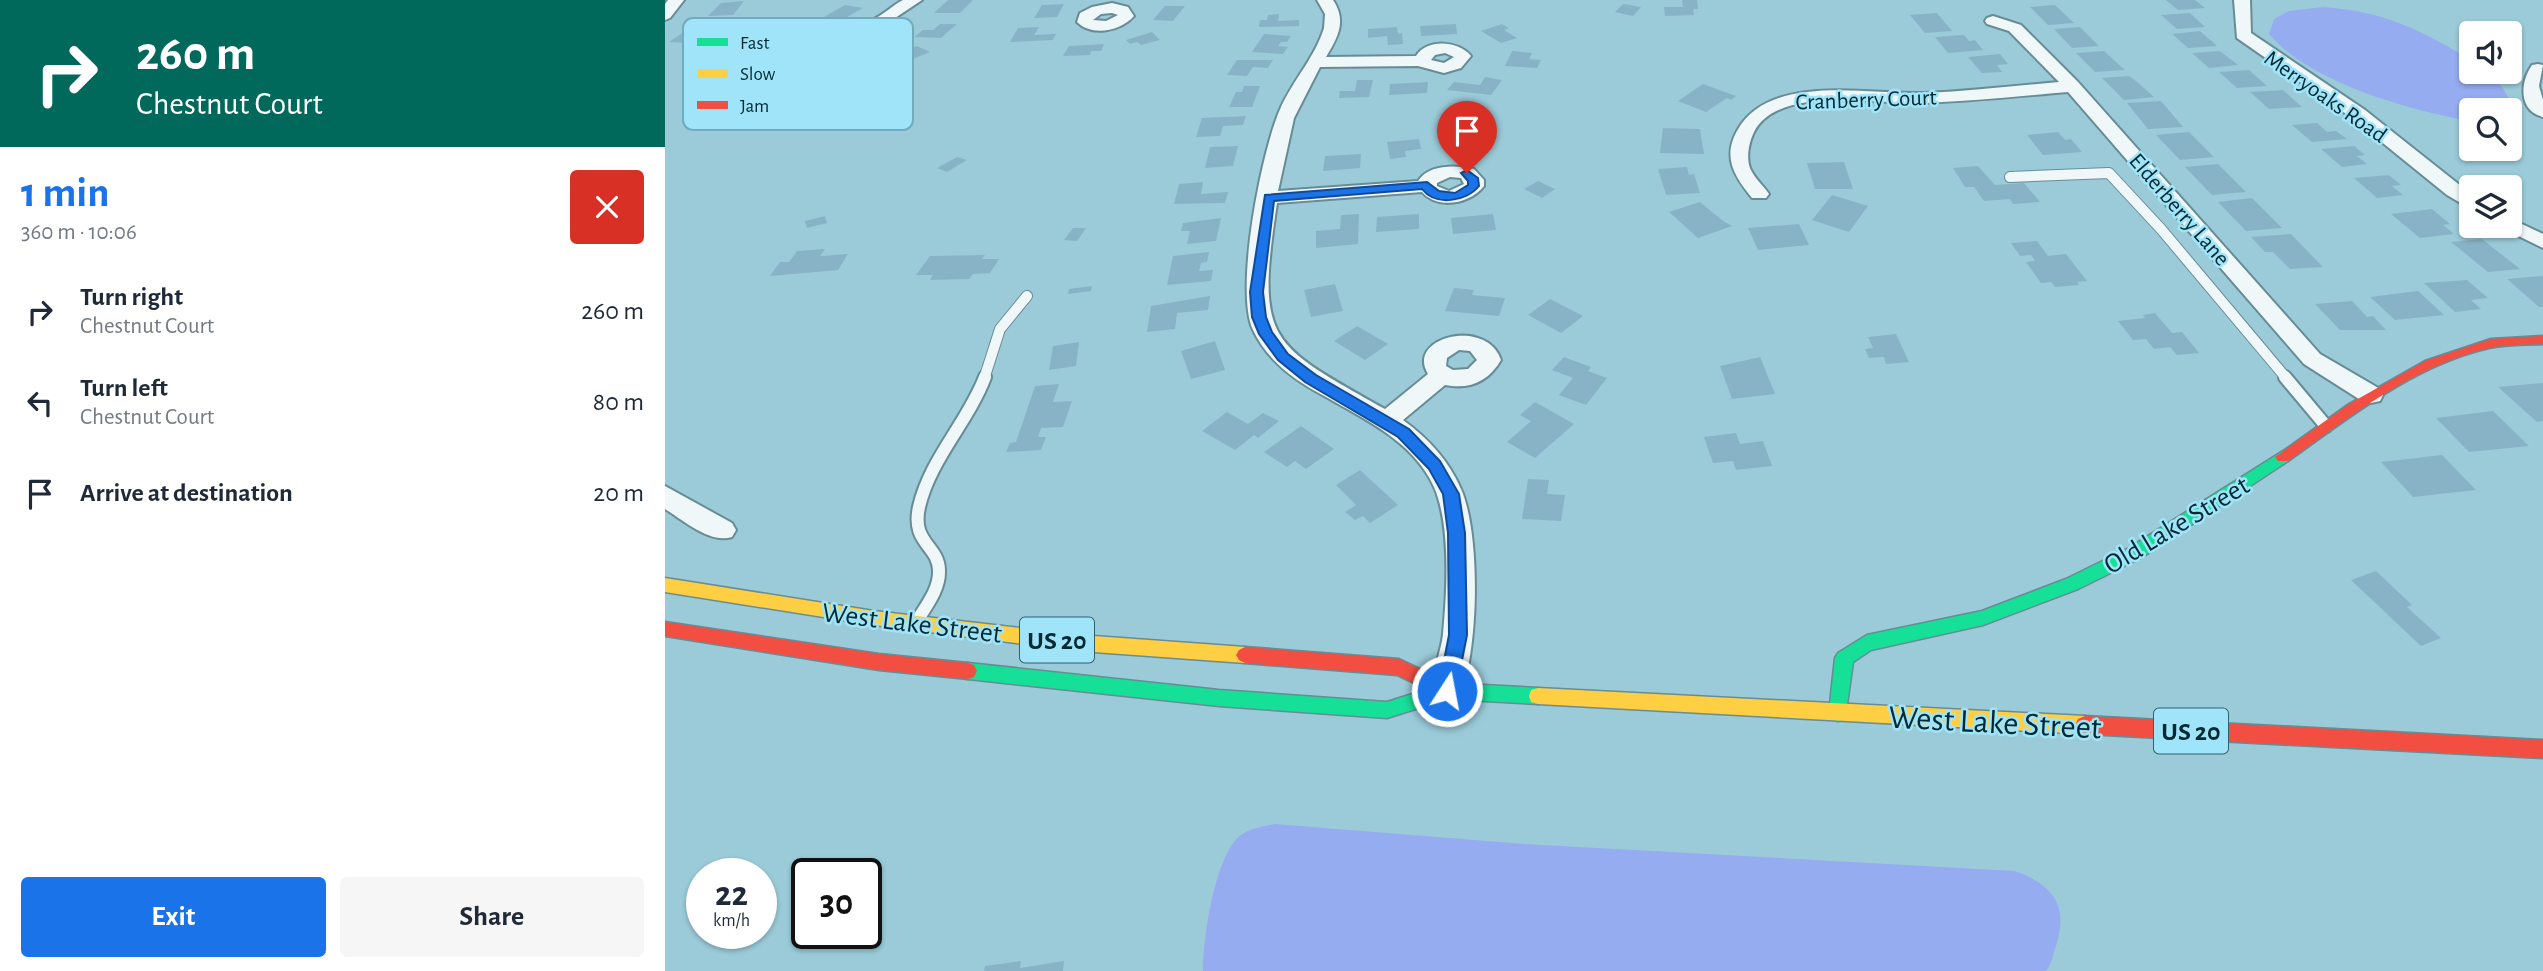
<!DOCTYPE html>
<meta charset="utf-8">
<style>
:root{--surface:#fff;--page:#f6f6f7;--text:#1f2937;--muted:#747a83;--accent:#1a73e8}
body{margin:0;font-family:"Alegreya Sans",sans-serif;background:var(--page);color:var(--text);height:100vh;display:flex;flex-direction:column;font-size:26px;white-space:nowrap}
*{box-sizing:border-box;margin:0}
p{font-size:23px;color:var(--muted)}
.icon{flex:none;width:38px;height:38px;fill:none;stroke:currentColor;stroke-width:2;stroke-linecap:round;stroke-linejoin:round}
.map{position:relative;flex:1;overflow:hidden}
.panel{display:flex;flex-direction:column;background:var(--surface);width:665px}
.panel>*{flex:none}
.top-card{background:#00695c;color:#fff;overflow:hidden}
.controls{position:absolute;left:1794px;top:21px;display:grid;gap:14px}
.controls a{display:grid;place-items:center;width:63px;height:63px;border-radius:7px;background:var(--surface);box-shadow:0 2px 5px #0004;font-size:35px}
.speed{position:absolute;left:21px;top:858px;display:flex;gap:14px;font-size:35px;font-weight:700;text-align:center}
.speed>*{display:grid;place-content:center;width:91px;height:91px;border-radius:50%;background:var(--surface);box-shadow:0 2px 5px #0004;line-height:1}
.speed small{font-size:18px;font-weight:400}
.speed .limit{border:4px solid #111;border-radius:10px;background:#fff;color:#111}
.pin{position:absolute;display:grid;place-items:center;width:60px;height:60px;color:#fff;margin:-72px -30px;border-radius:50% 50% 50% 0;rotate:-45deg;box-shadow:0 0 7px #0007}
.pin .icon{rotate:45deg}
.me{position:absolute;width:77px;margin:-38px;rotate:11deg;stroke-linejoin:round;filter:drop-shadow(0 0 5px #0008)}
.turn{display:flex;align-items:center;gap:24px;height:147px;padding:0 21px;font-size:32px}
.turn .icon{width:91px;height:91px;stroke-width:2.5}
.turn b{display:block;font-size:49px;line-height:60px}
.round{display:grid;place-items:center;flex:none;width:74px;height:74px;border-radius:7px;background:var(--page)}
.head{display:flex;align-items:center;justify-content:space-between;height:119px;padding:0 21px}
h1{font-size:42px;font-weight:700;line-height:52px;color:var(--accent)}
.primary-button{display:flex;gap:14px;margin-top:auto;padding:14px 21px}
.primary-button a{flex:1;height:80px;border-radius:7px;background:var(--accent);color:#fff;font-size:28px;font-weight:700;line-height:80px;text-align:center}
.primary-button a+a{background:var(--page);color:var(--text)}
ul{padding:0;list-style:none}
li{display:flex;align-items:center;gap:21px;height:91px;padding:0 21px}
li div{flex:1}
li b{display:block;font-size:26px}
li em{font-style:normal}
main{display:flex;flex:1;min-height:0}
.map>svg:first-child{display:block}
.water{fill:#96acf0}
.building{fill:#88b3c6}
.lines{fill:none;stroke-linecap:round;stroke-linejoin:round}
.lane-far1-casing{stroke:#688c95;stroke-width:12}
.lane-casing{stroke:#688c95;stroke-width:16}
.street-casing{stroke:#688c95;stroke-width:4}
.fast-casing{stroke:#688c95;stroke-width:3}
.slow-casing{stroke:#688c95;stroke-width:3}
.jam-casing{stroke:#688c95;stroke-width:3}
.lane-far1{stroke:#f0f7f9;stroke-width:10}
.lane{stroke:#f0f7f9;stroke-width:12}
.street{fill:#f0f7f9;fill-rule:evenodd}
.fast{fill:#16e098;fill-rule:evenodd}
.slow{fill:#ffcf43;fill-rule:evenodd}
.jam{fill:#f24e42;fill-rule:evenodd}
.route{fill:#1a73e8;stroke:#114b97;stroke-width:2}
.labels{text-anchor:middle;stroke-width:5;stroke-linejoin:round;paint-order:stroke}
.far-street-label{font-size:23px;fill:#002932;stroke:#a0e4f9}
.shield{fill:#a0e4f9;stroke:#30616e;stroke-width:2}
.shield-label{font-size:26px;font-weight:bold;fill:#002932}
.street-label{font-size:28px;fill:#002932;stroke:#a0e4f9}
.near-street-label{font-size:33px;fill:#002932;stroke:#a0e4f9}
.key{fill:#a0e4f9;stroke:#70acbd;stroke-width:2}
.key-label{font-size:19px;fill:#002932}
</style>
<main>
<section class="panel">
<div class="top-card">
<div class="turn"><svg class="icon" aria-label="right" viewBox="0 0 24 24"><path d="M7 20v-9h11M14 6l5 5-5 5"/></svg><div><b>260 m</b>Chestnut Court</div></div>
</div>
<div class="head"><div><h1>1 min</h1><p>360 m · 10:06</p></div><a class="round" style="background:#d93025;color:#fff"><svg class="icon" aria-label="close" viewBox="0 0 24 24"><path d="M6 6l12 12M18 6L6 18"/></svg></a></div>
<ul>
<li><svg class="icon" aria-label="right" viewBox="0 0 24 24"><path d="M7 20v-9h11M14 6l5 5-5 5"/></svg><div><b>Turn right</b><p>Chestnut Court</p></div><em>260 m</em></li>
<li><svg class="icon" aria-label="left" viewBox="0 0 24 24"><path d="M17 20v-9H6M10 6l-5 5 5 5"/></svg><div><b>Turn left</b><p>Chestnut Court</p></div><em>80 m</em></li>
<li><svg class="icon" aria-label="arrive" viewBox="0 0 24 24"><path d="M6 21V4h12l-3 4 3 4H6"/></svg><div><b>Arrive at destination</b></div><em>20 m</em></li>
</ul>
<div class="primary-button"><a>Exit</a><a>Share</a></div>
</section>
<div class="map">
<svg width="1878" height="971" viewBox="0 0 1878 971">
<rect width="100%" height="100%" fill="#9bcbd9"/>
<path class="water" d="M1658 7C1718 11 1756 30 1806 60V72C1830 72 1838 85 1847 106L1845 113 1844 110H1806V121C1744 110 1646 83 1604 34L1609 19 1624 11Z
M610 824 859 844 1350 871C1388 885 1404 905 1391 946 1388 954 1387 964 1381 971H538C538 940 550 849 579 833 588 828 600 826 610 824Z"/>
<path class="building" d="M283 0H308L295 13H269Z
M1017 0H1032L1033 9H1028L1029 15 1000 16 999 7H1018Z
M1501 0H1530L1540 8 1513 10Z
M79 1 68 15 43 16 56 3Z
M399 4 392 17 369 18 377 5Z
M958 4 976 7 968 16 950 12Z
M180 5 198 8 175 21 157 18Z
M1390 5 1409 23 1383 25 1365 7Z
M500 6H520L508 21 488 20Z
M1272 13 1287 31 1260 33 1245 15Z
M1525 13 1540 27 1512 29 1496 15Z
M614 14 613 21 634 20V26L594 27 595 20H602L603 15Z
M275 24H292L276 38 249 37 258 30H268Z
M791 24 792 34 756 36 755 26Z
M837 24 844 28 839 30 852 38 836 43 816 31Z
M28 26 49 27 25 43 4 42Z
M374 27 369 35 391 34 388 40 345 42 353 28Z
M732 27 733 34 737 33 738 44 723 45 722 36 703 38V29Z
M1415 27 1434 46 1407 48 1389 29Z
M1535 31 1552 46 1523 48 1507 34Z
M487 32 495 40 476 45 472 42 465 44 461 40Z
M599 34 626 36 622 42H616L613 46 623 47 618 54 587 52Z
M1299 35 1304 41 1310 40 1318 50 1283 53 1270 37Z
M439 44 436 51H426L425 55 398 56 404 46Z
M252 46 265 52 233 65 220 59Z
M847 51 867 53 864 59 876 60 872 68 840 66Z
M1439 51 1460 70 1430 72 1411 53Z
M1555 51 1573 65 1544 68 1527 53Z
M1335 54 1343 64 1332 65 1337 72 1317 73 1303 57Z
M572 60H608L603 68 588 67 582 76 562 75Z
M1584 70 1602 86 1572 88 1554 72Z
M1464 76 1471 81 1489 97 1459 100 1437 78Z
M820 77 837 80 826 95 782 90 789 82 815 85Z
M692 80H708L704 97 674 98 675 91H690Z
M763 82 762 93 724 95 725 84Z
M1038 84 1071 96 1066 100 1062 98 1041 112 1013 101Z
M579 86H595L587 107H564L571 92H577Z
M1618 90 1637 107 1604 109 1585 92Z
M1496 101 1518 127 1483 129 1462 103Z
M581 116 578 125 558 126 555 136 531 137 537 118Z
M1652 123 1662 132 1671 131 1682 139 1647 142 1627 125Z
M998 128 1035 129 1039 154 995 153Z
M1393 132 1400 140 1406 139 1417 152 1378 155 1362 135Z
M1524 132 1549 157 1515 160 1491 135Z
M789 135 824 138 818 152 782 149Z
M754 139 756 149 740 151 741 157 725 159 722 142Z
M573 146 568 166 540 168 545 147Z
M1689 146 1700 155 1692 156 1702 164 1677 167 1656 149Z
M696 154 695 168 658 171 660 156Z
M292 157 302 160 282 172 272 168Z
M1179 162 1188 189H1150L1142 163Z
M1553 164 1581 192 1547 195 1520 167Z
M1313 166 1330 185 1359 183 1375 202 1348 204 1345 199 1319 201 1309 187H1300L1288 168Z
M1022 167 1024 175 1029 174 1035 193 1001 195 993 169Z
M1724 175 1736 185 1727 186 1738 195 1712 198 1689 178Z
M873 181 890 189 877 198 859 189Z
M538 182 536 194 563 192 560 203 509 204 514 184Z
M1167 195 1203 206 1184 232 1147 220Z
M1587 198 1617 228 1581 231 1553 202Z
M1035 202 1058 221 1067 226 1033 238 1004 212Z
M1767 209 1785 224 1778 225 1789 234 1755 238 1726 214Z
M694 214 693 244 651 248V231L675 229 676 215Z
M754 214V229L711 232 712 217Z
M828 214 831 230 788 234 786 218Z
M160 216 162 223 142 228 140 221Z
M556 218 551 241 522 244 525 231H516L518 223Z
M1134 224 1144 245 1093 250 1083 228Z
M408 228H421L412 241 399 240Z
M1626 234 1658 267 1625 269 1608 252H1600L1586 237Z
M1817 239 1855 269 1823 272 1786 242Z
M1372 241 1383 256 1401 254 1422 281 1412 282 1414 285 1390 287 1386 282 1376 283 1361 262 1370 261 1366 255 1355 256 1346 243Z
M160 249 155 256 183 254 173 270 105 276 115 262H124L132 251Z
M544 252 542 262 536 263 534 271 548 270 546 281 502 285 508 256Z
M320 255 317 259H334L325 273 308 274 304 279 265 280 268 275H251L265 256Z
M1878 276V307H1874L1842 279Z
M1802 280 1823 298 1806 300 1816 309 1790 312 1759 283Z
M670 284 678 311 646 317 639 290Z
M427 286 426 291 403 294 404 289Z
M789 288 809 290 807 295 840 298 834 316 780 311Z
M1753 291 1779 315 1730 320 1705 297Z
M545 296 543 310 512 313 510 329 482 332 486 306Z
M885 299 918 316 896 333 863 315Z
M1687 301 1702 317 1708 316 1721 330H1675L1650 304Z
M1490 313 1507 333 1517 332 1534 353 1512 355 1505 347 1489 349 1481 339 1468 340 1453 321 1480 318 1478 315Z
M692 326 723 344 700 360 669 341Z
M1231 334 1244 362 1221 364 1219 357 1204 358 1200 349 1208 348 1203 337Z
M550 341 560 370 526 379 516 351Z
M414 342 411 366 384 370 388 346Z
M899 357 926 367 923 371 942 378 921 405 894 395 908 378 887 370Z
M1095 357 1110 394 1067 399 1055 366Z
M1878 383V421L1872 422 1833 387Z
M394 384 388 402 407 401 398 427 376 428 373 437H381L376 450 341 452 345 443 351 442 370 386Z
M870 402 909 424 870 458 842 442 866 421 855 415Z
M1828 411 1864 446 1804 452 1771 418Z
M562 412 583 424 598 413 614 421 593 438 589 435 570 450 537 431Z
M636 426 669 449 641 469 630 461 622 467 599 452Z
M1071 433 1075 444 1098 441 1107 466 1071 470 1068 461 1048 463 1039 437Z
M1777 455 1811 490 1748 497 1716 462Z
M695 470 733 505 705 523 698 516 690 520 680 512 691 505 671 485Z
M863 479 884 480 882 494 900 495 896 521 857 519Z
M1711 571 1747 605 1742 607 1776 638 1756 646 1686 580Z
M356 961 355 968 399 961 398 971H319L320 966Z"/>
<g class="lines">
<g class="lane-far1-casing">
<path id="lane-far1" d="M1345 177 1444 173 1496 229 1622 379
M319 379 335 329 362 296"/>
</g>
<g class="lane-casing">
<path id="lane" d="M1620 377 1661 426
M253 619C262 605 275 588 274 570 273 545 246 543 254 507 265 459 303 422 320 377"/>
</g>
<g class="street-casing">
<path id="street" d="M3 0H19L5 18 0 20V4Z
M238 0H257L227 20 234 22 238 29C225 45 192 53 177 37 180 21 197 23 209 19 218 15 228 5 238 0ZM217 27 221 28 208 35H193L201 30Z
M652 0H668C682 21 673 37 661 57L751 56C762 38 794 41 806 56L796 68 779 73 753 66 655 67 629 118 613 191 753 181C764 164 791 165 809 169L819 180V186C805 204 773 210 757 192L612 203C591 342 603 343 720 409L763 374C740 337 822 317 836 360 824 381 805 390 780 385L738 420C763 438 784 461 796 489 816 534 814 656 793 701L782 705 771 701C762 682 776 655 778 634 782 591 786 526 769 487 749 442 701 420 661 397 631 381 603 362 588 330 569 290 597 148 616 107 629 79 650 57 659 28L660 14ZM780 53 789 57 779 63 766 60 770 55ZM785 177 796 178 799 184 784 191 772 186V183ZM794 350 805 351 812 360 803 369 788 370 781 366 782 358Z
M1569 0H1585L1586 33 1700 110 1806 194V209L1782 195 1687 118 1572 38Z
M447 3 463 7 469 16C456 31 427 37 412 22L415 13 427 7ZM447 13 453 15 441 21 428 20 436 14Z
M1328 16 1356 25 1413 82 1655 354 1715 389 1718 395 1715 401 1706 403 1697 401 1639 364 1403 92C1355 96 1307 101 1259 103 1214 105 1114 84 1089 132 1084 142 1081 157 1085 168 1089 178 1098 185 1104 194L1101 198H1087C1070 177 1057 158 1072 131 1104 72 1204 95 1260 93 1305 91 1349 86 1394 82L1344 31 1322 24 1320 21 1322 18Z
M1873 64 1878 65 1874 86 1878 100V117C1853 111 1855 82 1867 65Z
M1844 218 1878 234V248L1837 228 1835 226H1844Z
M0 486 67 523 71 530 67 537C45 544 18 520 0 509Z"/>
</g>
<g class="fast-casing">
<path id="fast" d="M1618 451 1623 453 1626 457 1623 461 1476 558 1413 589 1318 625 1206 650 1188 662 1180 719 1173 721 1166 719 1164 713 1170 658 1173 653 1202 635 1317 611 1401 579 1464 548Z
M303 663 554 690 722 702 782 683 873 688 880 690 882 696 880 702 873 704 782 699 722 718 554 706 303 679 297 677 294 671 297 665Z"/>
</g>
<g class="slow-casing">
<path id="slow" d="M0 578 209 611 415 635 580 647 586 650 589 655 586 660 580 663 415 651 209 625 0 592Z
M873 688 1420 716 1427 719 1430 725 1427 731 1420 734 873 704 866 702 864 696 866 690Z"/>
</g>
<g class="jam-casing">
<path id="jam" d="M1878 336V344C1860 345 1842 344 1824 348 1749 365 1685 417 1623 461H1613L1610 457 1684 404 1760 361 1826 339Z
M0 622 214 654 303 663 309 665 312 671 309 677 303 679 214 670 0 636Z
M580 647 734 659 789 685 791 691 789 697 782 699 732 675 580 663 574 660 571 655 574 650Z
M1420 716 1878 740V758L1420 734 1413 731 1410 725 1413 719Z"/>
</g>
<use href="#lane-far1" class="lane-far1"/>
<use href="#lane" class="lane"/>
<use href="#street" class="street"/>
<use href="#fast" class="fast"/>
<use href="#slow" class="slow"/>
<use href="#jam" class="jam"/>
</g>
<path class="route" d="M802 170 813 178 814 186C802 201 771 207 757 189L609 201 598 292 601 317 607 332 623 354 651 375 744 429 775 461 794 494 800 533 802 635 791 691 789 697 782 699 775 697 773 691 784 635 783 533 778 494 764 469 733 437 640 382 613 360 594 334 587 317 585 292 600 195 762 182 774 191 790 193 803 185V181L796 173Z"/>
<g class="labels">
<g class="far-street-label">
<text transform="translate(1661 96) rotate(35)" y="8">Merryoaks Road</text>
<text transform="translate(1201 99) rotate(-2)" y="8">Cranberry Court</text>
<text transform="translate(1515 209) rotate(49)" y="8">Elderberry Lane</text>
</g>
<g class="shield">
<rect x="355" y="617.5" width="74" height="45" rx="5"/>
<rect x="1489" y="708.5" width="74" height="45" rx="5"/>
</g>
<g class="shield-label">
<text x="392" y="649">US 20</text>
<text x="1526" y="740">US 20</text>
</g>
<g class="street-label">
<text transform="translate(1511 524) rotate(-31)" y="10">Old Lake Street</text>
<text transform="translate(247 622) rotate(7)" y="10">West Lake Street</text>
</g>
<g class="near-street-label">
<text transform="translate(1330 721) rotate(3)" y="12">West Lake Street</text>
</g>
</g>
<rect x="18" y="18" width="230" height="112" rx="10" class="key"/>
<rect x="32" y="38" width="31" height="8" fill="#16e098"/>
<rect x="32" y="69" width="31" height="9" fill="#ffcf43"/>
<rect x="32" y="101" width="31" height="8" fill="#f24e42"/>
<g class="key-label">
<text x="75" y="49">Fast</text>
<text x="75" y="80">Slow</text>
<text x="75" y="112">Jam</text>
</g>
</svg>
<div class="controls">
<a><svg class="icon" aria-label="sound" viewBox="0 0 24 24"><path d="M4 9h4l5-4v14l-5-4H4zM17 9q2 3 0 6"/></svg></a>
<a><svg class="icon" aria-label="search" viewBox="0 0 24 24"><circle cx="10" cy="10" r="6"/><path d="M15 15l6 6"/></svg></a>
<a><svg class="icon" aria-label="layers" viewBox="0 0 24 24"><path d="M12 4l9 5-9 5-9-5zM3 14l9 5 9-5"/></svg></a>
</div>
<div class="speed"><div>22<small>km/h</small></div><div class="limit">30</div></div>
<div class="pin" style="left:802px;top:173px;background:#d93025"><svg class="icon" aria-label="arrive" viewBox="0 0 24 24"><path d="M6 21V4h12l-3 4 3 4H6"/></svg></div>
<svg class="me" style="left:782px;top:691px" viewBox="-20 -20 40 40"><circle r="17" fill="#1a73e8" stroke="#fff" stroke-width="3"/><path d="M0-11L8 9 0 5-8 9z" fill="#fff"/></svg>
</div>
</main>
